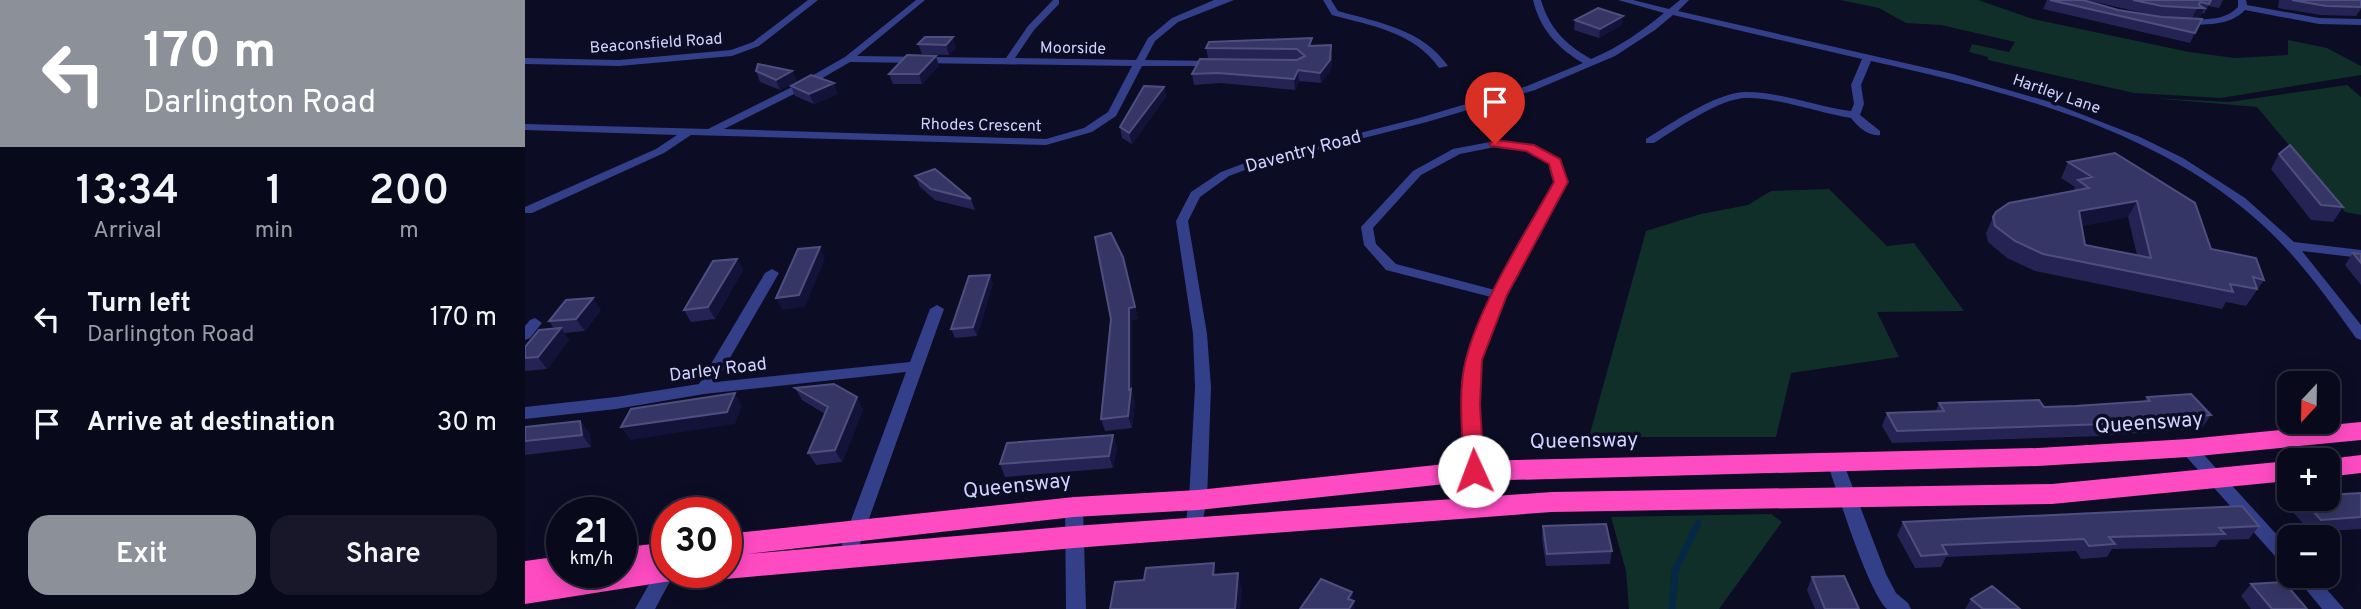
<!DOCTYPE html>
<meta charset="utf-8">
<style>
:root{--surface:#09091c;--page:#171729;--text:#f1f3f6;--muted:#999aa3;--line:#292a3b;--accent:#8c9099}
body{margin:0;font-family:Overpass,sans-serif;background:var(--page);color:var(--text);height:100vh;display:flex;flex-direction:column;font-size:26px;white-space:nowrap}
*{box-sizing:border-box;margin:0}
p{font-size:23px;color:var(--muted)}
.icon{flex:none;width:38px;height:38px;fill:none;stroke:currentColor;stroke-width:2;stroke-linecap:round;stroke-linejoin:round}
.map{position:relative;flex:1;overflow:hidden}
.sheet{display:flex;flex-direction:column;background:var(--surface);width:525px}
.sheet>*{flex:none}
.guide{background:#8c9099;color:#fff;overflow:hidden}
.needle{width:46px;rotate:202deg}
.tools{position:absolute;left:1752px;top:371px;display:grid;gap:14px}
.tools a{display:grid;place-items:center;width:63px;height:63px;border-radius:14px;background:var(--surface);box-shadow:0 4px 18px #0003,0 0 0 2px var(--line);font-size:35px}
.speed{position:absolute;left:21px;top:497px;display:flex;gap:14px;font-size:35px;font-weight:700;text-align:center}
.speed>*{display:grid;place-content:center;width:91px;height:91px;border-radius:50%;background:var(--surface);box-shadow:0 4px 18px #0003,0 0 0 2px var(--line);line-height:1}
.speed small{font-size:18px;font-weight:400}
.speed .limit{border:10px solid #d22;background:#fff;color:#111}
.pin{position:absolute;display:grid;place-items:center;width:60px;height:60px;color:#fff;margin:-72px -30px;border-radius:50% 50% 50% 0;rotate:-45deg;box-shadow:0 0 7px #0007}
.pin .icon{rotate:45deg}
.me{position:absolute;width:77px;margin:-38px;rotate:358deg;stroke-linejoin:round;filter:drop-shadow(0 0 5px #0008)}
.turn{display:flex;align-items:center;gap:24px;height:147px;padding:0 28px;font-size:32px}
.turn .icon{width:91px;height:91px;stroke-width:2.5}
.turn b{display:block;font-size:49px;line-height:60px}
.eta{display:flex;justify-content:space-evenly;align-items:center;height:119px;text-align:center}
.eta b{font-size:42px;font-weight:600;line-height:49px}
.action{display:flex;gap:14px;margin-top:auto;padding:14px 28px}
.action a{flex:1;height:80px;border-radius:21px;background:var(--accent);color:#fff;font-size:28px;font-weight:600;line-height:80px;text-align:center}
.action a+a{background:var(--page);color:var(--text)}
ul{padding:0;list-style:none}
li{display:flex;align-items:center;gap:21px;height:105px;padding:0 28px}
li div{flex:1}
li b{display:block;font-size:26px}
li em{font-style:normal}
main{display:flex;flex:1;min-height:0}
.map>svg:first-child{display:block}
.green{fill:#0f2f28}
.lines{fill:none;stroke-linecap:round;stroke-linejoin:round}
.stream{stroke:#052845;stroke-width:7}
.street{fill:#333f88;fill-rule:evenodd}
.highway{fill:#ff4bc2;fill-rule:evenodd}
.wall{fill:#242354;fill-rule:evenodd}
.shaded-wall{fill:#131239}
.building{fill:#363666;stroke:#4e4f7e;stroke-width:2;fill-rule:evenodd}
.route{fill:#e11d48;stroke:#92132f;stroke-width:2}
.labels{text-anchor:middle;stroke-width:7;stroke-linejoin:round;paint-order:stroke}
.far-street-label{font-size:16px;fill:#d0d3ff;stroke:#0c0c25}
.street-label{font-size:18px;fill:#d0d3ff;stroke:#0c0c25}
.near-street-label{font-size:21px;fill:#d0d3ff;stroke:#0c0c25}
</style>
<main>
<section class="sheet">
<div class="guide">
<div class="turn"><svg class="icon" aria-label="left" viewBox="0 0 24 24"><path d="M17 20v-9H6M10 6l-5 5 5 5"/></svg><div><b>170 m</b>Darlington Road</div></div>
</div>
<div class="eta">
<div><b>13:34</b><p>Arrival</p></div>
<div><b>1</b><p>min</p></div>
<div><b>200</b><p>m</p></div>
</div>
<ul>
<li><svg class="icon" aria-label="left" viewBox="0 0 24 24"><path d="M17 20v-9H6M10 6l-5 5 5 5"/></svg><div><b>Turn left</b><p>Darlington Road</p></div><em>170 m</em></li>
<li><svg class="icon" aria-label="arrive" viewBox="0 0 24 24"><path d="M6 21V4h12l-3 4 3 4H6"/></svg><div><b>Arrive at destination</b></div><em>30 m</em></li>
</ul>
<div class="action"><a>Exit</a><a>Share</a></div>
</section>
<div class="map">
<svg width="1836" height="609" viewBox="0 0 1836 609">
<rect width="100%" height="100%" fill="#0c0c25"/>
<path class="green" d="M1315 0H1453L1508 19 1664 52 1710 58 1763 55V40L1802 48 1836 66V75L1696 98 1609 93 1463 60V57L1444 52 1447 44 1484 52 1490 42 1416 25 1381 23 1354 8Z
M1822 85 1836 97V215L1820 212 1732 107 1627 98 1704 102Z
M1304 189 1362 246 1389 243 1439 311 1352 312 1374 357 1266 373 1251 437H1064L1121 231 1176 214 1223 205 1246 191Z
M1246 514 1257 522 1194 609H1104L1101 571 1086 517Z"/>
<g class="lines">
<path class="stream" d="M1147 609 1150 571 1173 523"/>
<path class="street" d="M283 0H293L234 46 207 56 94 66 0 64V58L94 60 206 50 228 42Z
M391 0H400L332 56 481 58 503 26 528 0H534V4L509 30 490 58 611 60 623 38 647 18 689 0H709L653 22 630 41 620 60 691 61 694 62V66H617L591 116 567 132 521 145 166 135 139 153 7 213H0V207L131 149 152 135 0 130V124L183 129 269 86 320 57ZM325 62 607 66 583 112 559 128 521 139 199 129 277 90Z
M798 0H806L813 11C855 23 897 29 923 66L914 68C889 32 847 26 807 15Z
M1008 0H1016C1024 28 1041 45 1066 59 1093 48 1117 31 1139 13L1093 0H1108L1144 9 1155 0H1164L1153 11 1428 74 1525 102 1615 137 1658 158 1720 198 1769 242 1836 250V258L1777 251 1836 325V340L1831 338C1801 296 1771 254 1732 220 1627 127 1480 91 1346 61L1336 85 1339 104 1335 115 1355 131V135C1344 137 1332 126 1326 118 1293 113 1252 97 1220 98 1194 99 1151 129 1129 143H1121V139C1145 124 1191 93 1219 92 1254 91 1291 107 1326 111L1329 104 1326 85 1337 59 1148 15 1130 30 1090 56 1010 90 902 122 736 164 704 176 675 197 663 221 682 334 686 387 682 500 675 533 669 535 663 533 660 528 664 500 670 387 668 334 651 221 666 192 696 172 728 160 894 118 1002 86 1058 63C1032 48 1015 29 1008 0Z
M1713 0H1721L1722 5 1794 18 1836 19V25L1794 24 1720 10C1704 27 1679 24 1658 25L1653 22 1658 19C1677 19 1699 22 1713 7Z
M970 141 1008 146 1034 160 1042 182C1015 232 967 305 957 359 947 409 956 459 968 507L965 512 959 514 953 512 950 507C939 458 930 402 944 352 949 333 959 315 966 297L861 270 839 245 836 227 888 171 928 149ZM970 147 1001 151 1025 164 1030 182 970 290 871 264 851 244 848 228 896 175 935 154Z
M247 269 254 273 191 382 385 362 405 309 412 305 419 309 330 558 327 563 321 566 315 563 312 558 381 372 179 394 91 409 0 419V407L91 397 174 384 240 273Z
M10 318 17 323 5 338 0 340V326L5 320Z
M1663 442 1669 444 1764 548V568L1758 565 1657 452 1655 448 1657 444Z
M1310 456 1316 458 1318 462 1361 574 1371 593 1383 603 1386 609H1362C1343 592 1312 491 1302 462L1304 458Z
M549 500 555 502 558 507 561 609H541L540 507 543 502Z
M142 562V572H150L130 609H110L135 565Z
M1770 576H1790L1819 609H1797Z"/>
<path class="highway" d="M1836 422V440L1663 457 1513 466 949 481 673 510 549 517 222 554 549 526 1027 492 1527 484 1764 461V481L1527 504 1027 512 549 548 201 579 190 572H201V534L549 497 673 490 949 461 1513 448 1663 439Z
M1836 455V473L1802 477V460H1796Z
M142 542V572H156L152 580 0 604V561L37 556V572H96V548Z"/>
</g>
<path class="wall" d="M1522 0H1558L1593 10 1632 16 1561 0H1698L1694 8 1683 6 1679 14 1677 13 1675 17 1667 18 1677 19 1665 43 1518 9Z
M1753 0H1836V9L1831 16 1796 15 1753 8 1754 0Z
M1050 20 1097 25 1074 38 1049 30Z
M400 37 431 47 424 55 397 54 393 44Z
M787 46 807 55 806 70 796 83 774 81 770 90 695 83 669 85 667 74 773 60 683 58 681 48Z
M414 66 397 84H368L364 74Z
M231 71H267L272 81 255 90 235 82Z
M266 86 313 94 289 104 270 96Z
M639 87 641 97 607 144 597 138 595 127Z
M1590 153 1686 249 1739 280 1721 306 1701 302 1697 309 1510 271 1482 258 1463 242 1461 233 1468 217 1548 191 1550 187 1536 178 1543 162ZM1603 217 1612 255 1560 245 1557 226Z
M1754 154 1818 207 1808 222 1786 220 1746 169Z
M390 176 446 199 450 210 410 200 395 187Z
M1828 253 1836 254V285L1820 265Z
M598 257 613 319 607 320V392L610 402 607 428 580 431 576 419Z
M212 259 218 270 190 319 166 322 159 310Z
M468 283 452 336 430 338 426 329Z
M76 310 60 331 39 333 44 340 22 369 0 371V347L29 329 24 321Z
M270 388 332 397 338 410 317 462 291 465 283 453 300 414 277 400Z
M1622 397 1686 415 1677 428 1576 436 1367 443 1357 426 1362 413 1411 411 1414 403 1519 407 1619 401Z
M55 421 65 434 66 447 0 455V427Z
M588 435 592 448 588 468 480 477 475 464Z
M1836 493V529L1786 532 1765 509 1773 499H1802Z
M1378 522 1734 526 1724 539 1695 540 1690 547 1587 549 1582 557 1556 559 1551 551 1421 557 1416 567 1390 568 1372 535Z
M1018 526 1087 551 1085 564 1021 566 1017 539Z
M1287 577 1334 609H1290L1282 590Z
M1726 584 1782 609H1726L1716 596Z
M1446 599 1495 609H1440Z"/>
<path class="shaded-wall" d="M1672 8H1679L1675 17 1667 18Z
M1098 16 1097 25 1074 38 1075 29Z
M428 37 431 47 424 55 421 45Z
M806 45V70L796 83 795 73Z
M411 56 414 66 397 84 394 74Z
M773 70 774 81 770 90 769 79Z
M267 71 272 81 255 90 251 80Z
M309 83 313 94 289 104 284 94Z
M639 87 641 97 607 144 604 133Z
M1612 201 1603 217 1546 228 1554 211Z
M295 247 300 259 280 307 257 310 251 298Z
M212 259 218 270 190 319 183 307Z
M465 275 468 283 452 336 448 327Z
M68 298 76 310 60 331 51 319Z
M610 307 613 319 607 320V392L610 402 607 428 603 416 604 308Z
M36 328 44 340 22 369 13 357Z
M210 393 217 406 210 424 105 440 96 427Z
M332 397 338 410 317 462 310 450Z
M55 421 65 434 66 447 57 435Z
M588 435 592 448 588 468 584 456Z
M689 563 693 581 688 575Z
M713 573 717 591 715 609H710Z
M827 592 830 609H824L823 599Z"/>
<path class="building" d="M1525 0H1558L1593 10 1637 17 1677 19 1670 33Z
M1608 0H1686L1684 4 1675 2 1674 5 1679 8H1672L1637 6Z
M1767 0H1836V7L1801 6Z
M1073 8 1098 16 1075 29 1050 20Z
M400 37H428L421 45 393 44Z
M787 38 784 46 806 45 805 60 795 73 773 70 769 79 693 73 667 74 675 59 772 60 780 56 772 49 681 48 684 42Z
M382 55 411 56 394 74H364Z
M233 64 267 71 251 80 231 71Z
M286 75 309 83 284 94 266 86Z
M619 86 639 87 604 133 595 127Z
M1765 145 1818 207 1796 205 1754 154Z
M1590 153 1670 203 1686 249 1731 258 1739 280 1728 277 1732 289 1705 284 1708 292 1518 254 1490 241 1470 226 1468 217 1471 212 1484 203 1564 188 1553 180 1567 177 1543 162ZM1612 201 1626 258 1560 245 1554 211Z
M410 169 446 199 406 189 390 176Z
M586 233 598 257 610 307 604 308V390L606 389 603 416 576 419 586 319 570 237Z
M295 247 274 295 251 298 273 249Z
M1828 253 1836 254V263Z
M212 259 183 307 159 310 188 261Z
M465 275 448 327 426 329 444 276Z
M68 298 51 319 24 321 41 300Z
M36 328 13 357 0 358V347L14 330Z
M309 384 332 397 310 450 283 453 303 407 270 388Z
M210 393 202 412 96 427 106 409Z
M1666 394 1686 415 1583 424 1372 431 1362 413 1419 411 1414 403 1514 400 1519 407 1551 406 1625 401 1622 397Z
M55 421 57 435 0 441V427Z
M588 435 584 456 475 464 482 443Z
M1836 493V517L1796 520 1777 499H1802V495Z
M1717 506 1734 526 1694 528 1700 534 1584 537 1590 544 1564 546 1559 539 1417 545 1422 554 1396 556 1378 522Z
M1081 524 1087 551 1022 554 1018 526Z
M689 563 688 575 713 573 710 609H585L590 582 619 580 621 568Z
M1319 576 1334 609H1300L1287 577Z
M796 579 827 592 823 599 829 601 824 609H775Z
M1759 582 1782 609H1747L1726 584Z
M1467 586 1495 609H1458L1446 599Z"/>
<path class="route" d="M970 140 1009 145 1035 159 1043 182 982 295 957 360 955 405 959 471 956 476 949 478 942 476 939 471C938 437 932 392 941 359 956 301 1000 234 1029 182L1024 164 1001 151 966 146 964 144Z"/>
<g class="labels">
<g class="far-street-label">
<text transform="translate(131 42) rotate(-4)" y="6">Beaconsfield Road</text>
<text transform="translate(548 47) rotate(1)" y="6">Moorside</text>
<text transform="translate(1532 93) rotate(19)" y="6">Hartley Lane</text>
<text transform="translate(456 124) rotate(1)" y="6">Rhodes Crescent</text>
</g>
<g class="street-label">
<text transform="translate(778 151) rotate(-15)" y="6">Daventry Road</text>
<text transform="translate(193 369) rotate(-7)" y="6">Darley Road</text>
</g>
<g class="near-street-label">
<text transform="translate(1624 422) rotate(-4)" y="7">Queensway</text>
<text transform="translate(1059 440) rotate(-1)" y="7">Queensway</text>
<text transform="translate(492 485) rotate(-6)" y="7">Queensway</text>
</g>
</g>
</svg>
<div class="tools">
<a><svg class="needle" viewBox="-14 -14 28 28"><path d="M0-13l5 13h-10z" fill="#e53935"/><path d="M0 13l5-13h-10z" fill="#999aa3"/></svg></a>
<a>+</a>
<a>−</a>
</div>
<div class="speed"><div>21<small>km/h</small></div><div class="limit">30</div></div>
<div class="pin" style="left:970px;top:144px;background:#d93025"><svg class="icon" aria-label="arrive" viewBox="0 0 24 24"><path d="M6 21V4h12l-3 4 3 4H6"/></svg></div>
<svg class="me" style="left:949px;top:471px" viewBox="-20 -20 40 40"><circle r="19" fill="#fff"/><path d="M0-13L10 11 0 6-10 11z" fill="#e11d48"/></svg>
</div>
</main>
